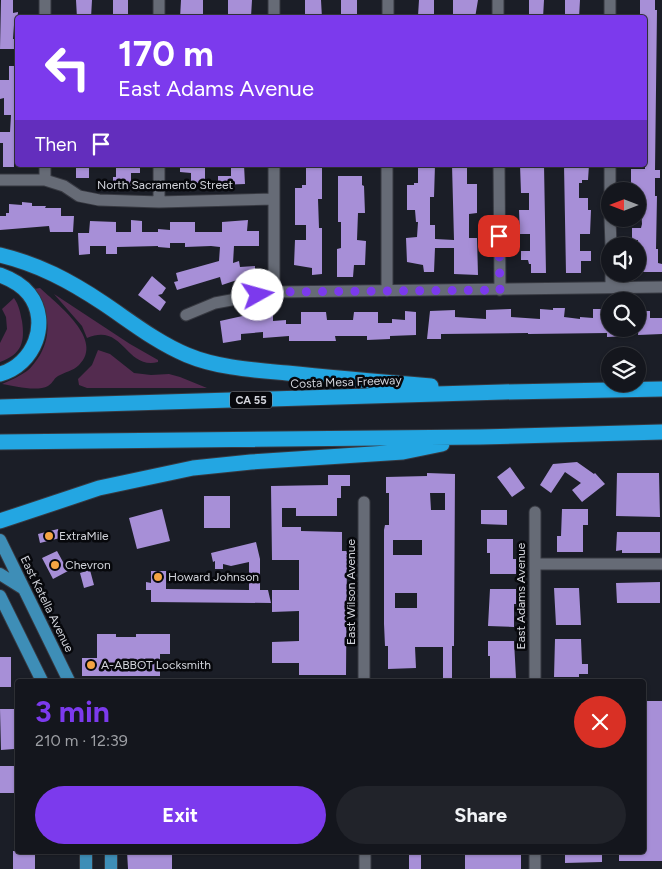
<!DOCTYPE html>
<meta charset="utf-8">
<style>
:root{--surface:#14161d;--page:#21232a;--text:#f1f3f6;--muted:#9d9fa4;--line:#33353b;--accent:#7c3aed}
body{margin:0;font-family:Figtree,sans-serif;background:var(--page);color:var(--text);height:100vh;display:flex;flex-direction:column;font-size:19px;white-space:nowrap}
*{box-sizing:border-box;margin:0}
p{font-size:16px;color:var(--muted)}
.icon{flex:none;width:28px;height:28px;fill:none;stroke:currentColor;stroke-width:2;stroke-linecap:round;stroke-linejoin:round}
.map{position:relative;flex:1;overflow:hidden}
.sheet{position:absolute;left:15px;top:679px;width:631px;height:175px;display:flex;flex-direction:column;background:var(--surface);border-radius:5px;box-shadow:0 1px 4px #0004,0 0 0 1px var(--line)}
.sheet>*{flex:none}
.top-card{position:absolute;left:15px;top:15px;width:632px;height:152px;border-radius:5px;box-shadow:0 1px 4px #0004,0 0 0 1px var(--line);background:#7c3aed;color:#fff;overflow:hidden}
.needle{width:32px;rotate:270deg}
.tools{position:absolute;left:601px;top:182px;display:grid;gap:10px}
.tools a{display:grid;place-items:center;width:45px;height:45px;border-radius:50%;background:var(--surface);box-shadow:0 1px 4px #0004,0 0 0 1px var(--line);font-size:25px}
.pin{position:absolute;display:grid;place-items:center;width:42px;height:42px;color:#fff;margin:-21px;border-radius:10px;box-shadow:0 2px 8px #0006}
.me{position:absolute;width:55px;margin:-28px;rotate:83deg;stroke-linejoin:round;filter:drop-shadow(0 0 4px #0008)}
.turn{display:flex;align-items:center;gap:18px;height:105px;padding:0 20px;font-size:22px}
.turn .icon{width:65px;height:65px;stroke-width:2.5}
.turn b{display:block;font-size:35px;line-height:42px}
.then{display:flex;align-items:center;height:48px;padding:0 20px;background:#0003;gap:10px;font-size:19px}
.round{display:grid;place-items:center;flex:none;width:52px;height:52px;border-radius:26px;background:var(--page)}
.summary{display:flex;align-items:center;justify-content:space-between;height:85px;padding:0 20px}
h1{font-size:30px;font-weight:700;line-height:38px;color:var(--accent)}
.primary-button{display:flex;gap:10px;margin-top:auto;padding:10px 20px}
.primary-button a{flex:1;height:58px;border-radius:30px;background:var(--accent);color:#fff;font-size:20px;font-weight:700;line-height:58px;text-align:center}
.primary-button a+a{background:var(--page);color:var(--text)}
.map>svg:first-child{display:block}
.green{fill:#532b4f}
.building{fill:#a78fd7;fill-rule:evenodd}
.lines{fill:none;stroke-linecap:round;stroke-linejoin:round}
.minor-casing{stroke:#373941;stroke-width:13}
.primary-casing{stroke:#373941;stroke-width:14}
.motorway-casing{stroke:#373941;stroke-width:17}
.minor{stroke:#666b76;stroke-width:11}
.primary{stroke:#3e8eb7;stroke-width:12}
.motorway{stroke:#23a6e2;stroke-width:15}
.route{stroke:#7c3aed;stroke-width:9;stroke-dasharray:0 16.2}
.poi-dot{fill:#f4a443;stroke:#07080c;stroke-width:2}
.labels{text-anchor:middle;stroke-width:5;stroke-linejoin:round;paint-order:stroke}
.shield{fill:#07080c;stroke:#95979d;stroke-width:1}
.shield-label{font-size:11px;font-weight:bold;fill:#d2d4db}
.street-label{font-size:12px;fill:#d2d4db;stroke:#07080c}
.poi-label{font-size:12px;fill:#d2d4db;stroke:#07080c;text-anchor:start}
</style>
<div class="map">
<svg width="662" height="869" viewBox="0 0 662 869">
<rect width="100%" height="100%" fill="#1b1e27"/>
<path class="green" d="M40 288C57 304 105 340 79 365 73 371 65 372 58 376 53 379 54 382 48 386 37 392 14 386 2 384 11 380 20 376 27 371 32 367 36 361 40 355 53 332 48 310 34 289Z
M54 294 130 344 158 360V362C125 370 124 322 87 338L82 326Z
M14 298C19 305 20 312 22 321 25 342 22 354 0 362V343L7 329 6 317 2 309Z
M98 350 110 354 134 373 151 375 169 374 180 377 207 388H87L79 385 78 379 92 365Z"/>
<path class="building" d="M1 0H13V13L18 12 17 25H14L13 39H18V49H0Z
M76 0H92L91 18H77Z
M113 0H128V18H113Z
M181 0H203V18H180Z
M228 0H252L251 17 228 18Z
M305 0H321L322 18H305Z
M341 0H357V18H341Z
M419 0H434V16H418Z
M453 0H478L475 18H453Z
M529 0H544L543 18H529Z
M565 0H580L579 18H565Z
M640 0H655V10H657L655 170H660V178H655V196H657L656 249H658V263L662 264V272H638V240H632V228H641L642 224 641 209H640V205L638 206V191H631V169H645V18H640Z
M9 66H18V157L14 158V167H3V143H0V132H10L11 115H4V98L0 99V80H9Z
M76 165H89V178H76Z
M116 165H140V173H131V186H113V177H116Z
M180 165H205V183L191 184V173L180 172Z
M231 165H244L245 184 218 185V176H231Z
M306 165H322V199H318L319 228H322V274L312 275V268L294 265 295 240H306V225H295V188H302V185H306Z
M418 165H435L434 197H430V225H435V239L454 240 452 165H467V184H477V213L469 214V238H477L478 275 454 274V248H435L434 272H424L423 265 407 262 406 238 417 237 418 222H416L415 210H407V185H414V183H418Z
M520 165H544L546 273H531V264H529L528 260H521V251H530V234H520L519 210H529V193H521Z
M564 165H589L588 180H582V183H579V198H588V210H591L590 234H580V251H591V261H581V273H566Z
M338 176H362V185L364 186 365 213H358L357 240 366 241 365 265H354L353 277H337V249L341 248V222H338Z
M22 202 32 203V206H46L45 208H61V216H74L73 232H50L49 226 0 230V216H6V213H9V204L22 205Z
M131 220 142 221V232H158V229L170 230V222H195V232H222V222L248 220 247 231H259V246H234L233 263 239 261 240 267 255 266V278H243L222 285 220 277 177 290 174 282 178 281 176 273 219 261 220 247 211 246 185 247V243H170V248L158 247V246L117 247V254H106V246H90V254L79 255 78 233H89L90 221 116 222V232H131Z
M152 276 166 288 162 294 158 295 166 302 160 311 138 295Z
M553 308H565L564 317 580 319V317L593 318V309H603V314H610V329H629V336L607 337V333L528 334V333L441 334V339H427L430 311 455 310V317L486 319V310L511 309V317L540 319V309L553 310Z
M405 311 416 312V335L390 336V339L367 340V336H335L336 341H289V336L263 338V332L241 334V340L223 343 220 321 261 312 273 313V321L286 320V324H301V312H326L327 320H353L354 312H378V323H392V319L405 320Z
M640 311H650V318H662V334L638 335Z
M577 462 594 474 595 473 605 484 582 502 572 490 581 483 565 472 551 493 540 485 553 464Z
M510 467 525 488 512 497 497 477Z
M427 473 455 474 454 646H452V681H443V647H415L416 668 388 669V646H385L384 624V530L385 525H389V493H386V477L427 476ZM430 493H445V510H431ZM393 540H422V555H393ZM395 593H417V608H395Z
M617 473H659L660 517 616 516Z
M328 475H350V486H341V498H337V516H296V508H282V527H301V531L342 532V551H347L346 675H299V663H272V642L299 641V611L272 612V590H299V560H272L271 486 328 485Z
M204 496H230V528H204Z
M162 509 170 541 137 549 129 518Z
M562 509H588V525H583V552H557V536H561Z
M481 510H507V525L481 524Z
M58 529 60 538 40 543 38 534Z
M617 532H660V553H622V550L616 551Z
M487 539H513V559H516V574H490V553H487Z
M256 542 260 559V590H268L271 603 151 602V590H146V582L151 583V571H166V589L249 590V562L231 566 223 564V569H215V561L213 562 211 553Z
M57 551 68 571 53 579 42 558Z
M90 570 94 585 84 588 80 573Z
M660 582V603H617L616 583Z
M554 588H579L581 625H556Z
M490 589H516V604H514V627L488 626Z
M97 634H116V637H136V634H170V654H160V676H82V658H97Z
M555 639H581L582 664H588V674H579V677H554Z
M488 641H514L516 678H490V656H488Z
M0 657H11V687H0Z
M644 701H662V861H619V851H644Z
M0 709H18V737H14V749L1 750Z
M0 766H18V793H0Z
M13 851H35V869H13Z
M127 851H172V869H128Z
M409 851H421V869H409Z
M465 851H521V869H465Z
M565 851H602V862L565 863Z"/>
<g class="lines">
<g class="minor-casing">
<path id="minor" d="M45 0V18
M159 0V18
M274 0V18
M498 0V18
M610 0V18
M388 18V0
M45 165V180
M159 165V202
M274 165V292
M499 165 500 290
M610 165V191
M0 180H45L64 186 79 196 99 200 159 202 274 199
M610 219 611 246
M611 274V287
M387 291V165
M186 315 215 303 274 292 662 287
M364 502V681
M535 512V681
M535 564H662
M365 851V869
M535 851V869"/>
</g>
<g class="primary-casing">
<path id="primary" d="M0 540 69 681
M0 574 24 589
M0 596 42 681
M86 851V869
M111 851V869"/>
</g>
<g class="motorway-casing">
<path id="motorway" d="M0 255C38 264 70 281 103 303 130 321 156 342 187 355 218 368 254 370 287 373 335 378 383 382 431 386
M0 275C11 279 22 285 29 294 51 322 34 365 0 374
M0 407 503 392 662 389
M0 442 480 437 662 432
M0 521 99 488 193 468 251 462 403 452 442 444"/>
</g>
<use href="#minor" class="minor"/>
<use href="#primary" class="primary"/>
<use href="#motorway" class="motorway"/>
</g>
<g class="lines">
<path class="route" d="M258 295 274 292 500 290 499 236"/>
</g>
<g class="poi-dot">
<circle cx="49" cy="536" r="5"/>
<circle cx="55" cy="565" r="5"/>
<circle cx="158" cy="577" r="5"/>
<circle cx="91" cy="665" r="5"/>
</g>
<g class="labels">
<rect class="shield" x="230" y="391.5" width="42" height="17" rx="4"/>
<g class="shield-label">
<text x="251" y="404">CA 55</text>
</g>
<g class="street-label">
<text x="165" y="189">North Sacramento Street</text>
<text transform="translate(346 382) rotate(-2)" y="4">Costa Mesa Freeway</text>
<text transform="translate(351 592) rotate(-90)" y="4">East Wilson Avenue</text>
<text transform="translate(521 596) rotate(-90)" y="4">East Adams Avenue</text>
<text transform="translate(47 604) rotate(64)" y="4">East Katella Avenue</text>
</g>
<g class="poi-label">
<text x="59" y="540">ExtraMile</text>
<text x="65" y="569">Chevron</text>
<text x="168" y="581">Howard Johnson</text>
<text x="101" y="669">A-ABBOT Locksmith</text>
</g>
</g>
</svg>
<div class="tools">
<a><svg class="needle" viewBox="-14 -14 28 28"><path d="M0-13l5 13h-10z" fill="#e53935"/><path d="M0 13l5-13h-10z" fill="#9d9fa4"/></svg></a>
<a><svg class="icon" aria-label="sound" viewBox="0 0 24 24"><path d="M4 9h4l5-4v14l-5-4H4zM17 9q2 3 0 6"/></svg></a>
<a><svg class="icon" aria-label="search" viewBox="0 0 24 24"><circle cx="10" cy="10" r="6"/><path d="M15 15l6 6"/></svg></a>
<a><svg class="icon" aria-label="layers" viewBox="0 0 24 24"><path d="M12 4l9 5-9 5-9-5zM3 14l9 5 9-5"/></svg></a>
</div>
<div class="pin" style="left:499px;top:236px;background:#d93025"><svg class="icon" aria-label="arrive" viewBox="0 0 24 24"><path d="M6 21V4h12l-3 4 3 4H6"/></svg></div>
<svg class="me" style="left:258px;top:295px" viewBox="-20 -20 40 40"><circle r="19" fill="#fff"/><path d="M0-13L10 11 0 6-10 11z" fill="#7c3aed"/></svg>
<div class="top-card">
<div class="turn"><svg class="icon" aria-label="left" viewBox="0 0 24 24"><path d="M17 20v-9H6M10 6l-5 5 5 5"/></svg><div><b>170 m</b>East Adams Avenue</div></div>
<div class="then">Then<svg class="icon" aria-label="arrive" viewBox="0 0 24 24"><path d="M6 21V4h12l-3 4 3 4H6"/></svg></div>
</div>
<section class="sheet">
<div class="summary"><div><h1>3 min</h1><p>210 m · 12:39</p></div><a class="round" style="background:#d93025;color:#fff"><svg class="icon" aria-label="close" viewBox="0 0 24 24"><path d="M6 6l12 12M18 6L6 18"/></svg></a></div>
<div class="primary-button"><a>Exit</a><a>Share</a></div>
</section>
</div>
